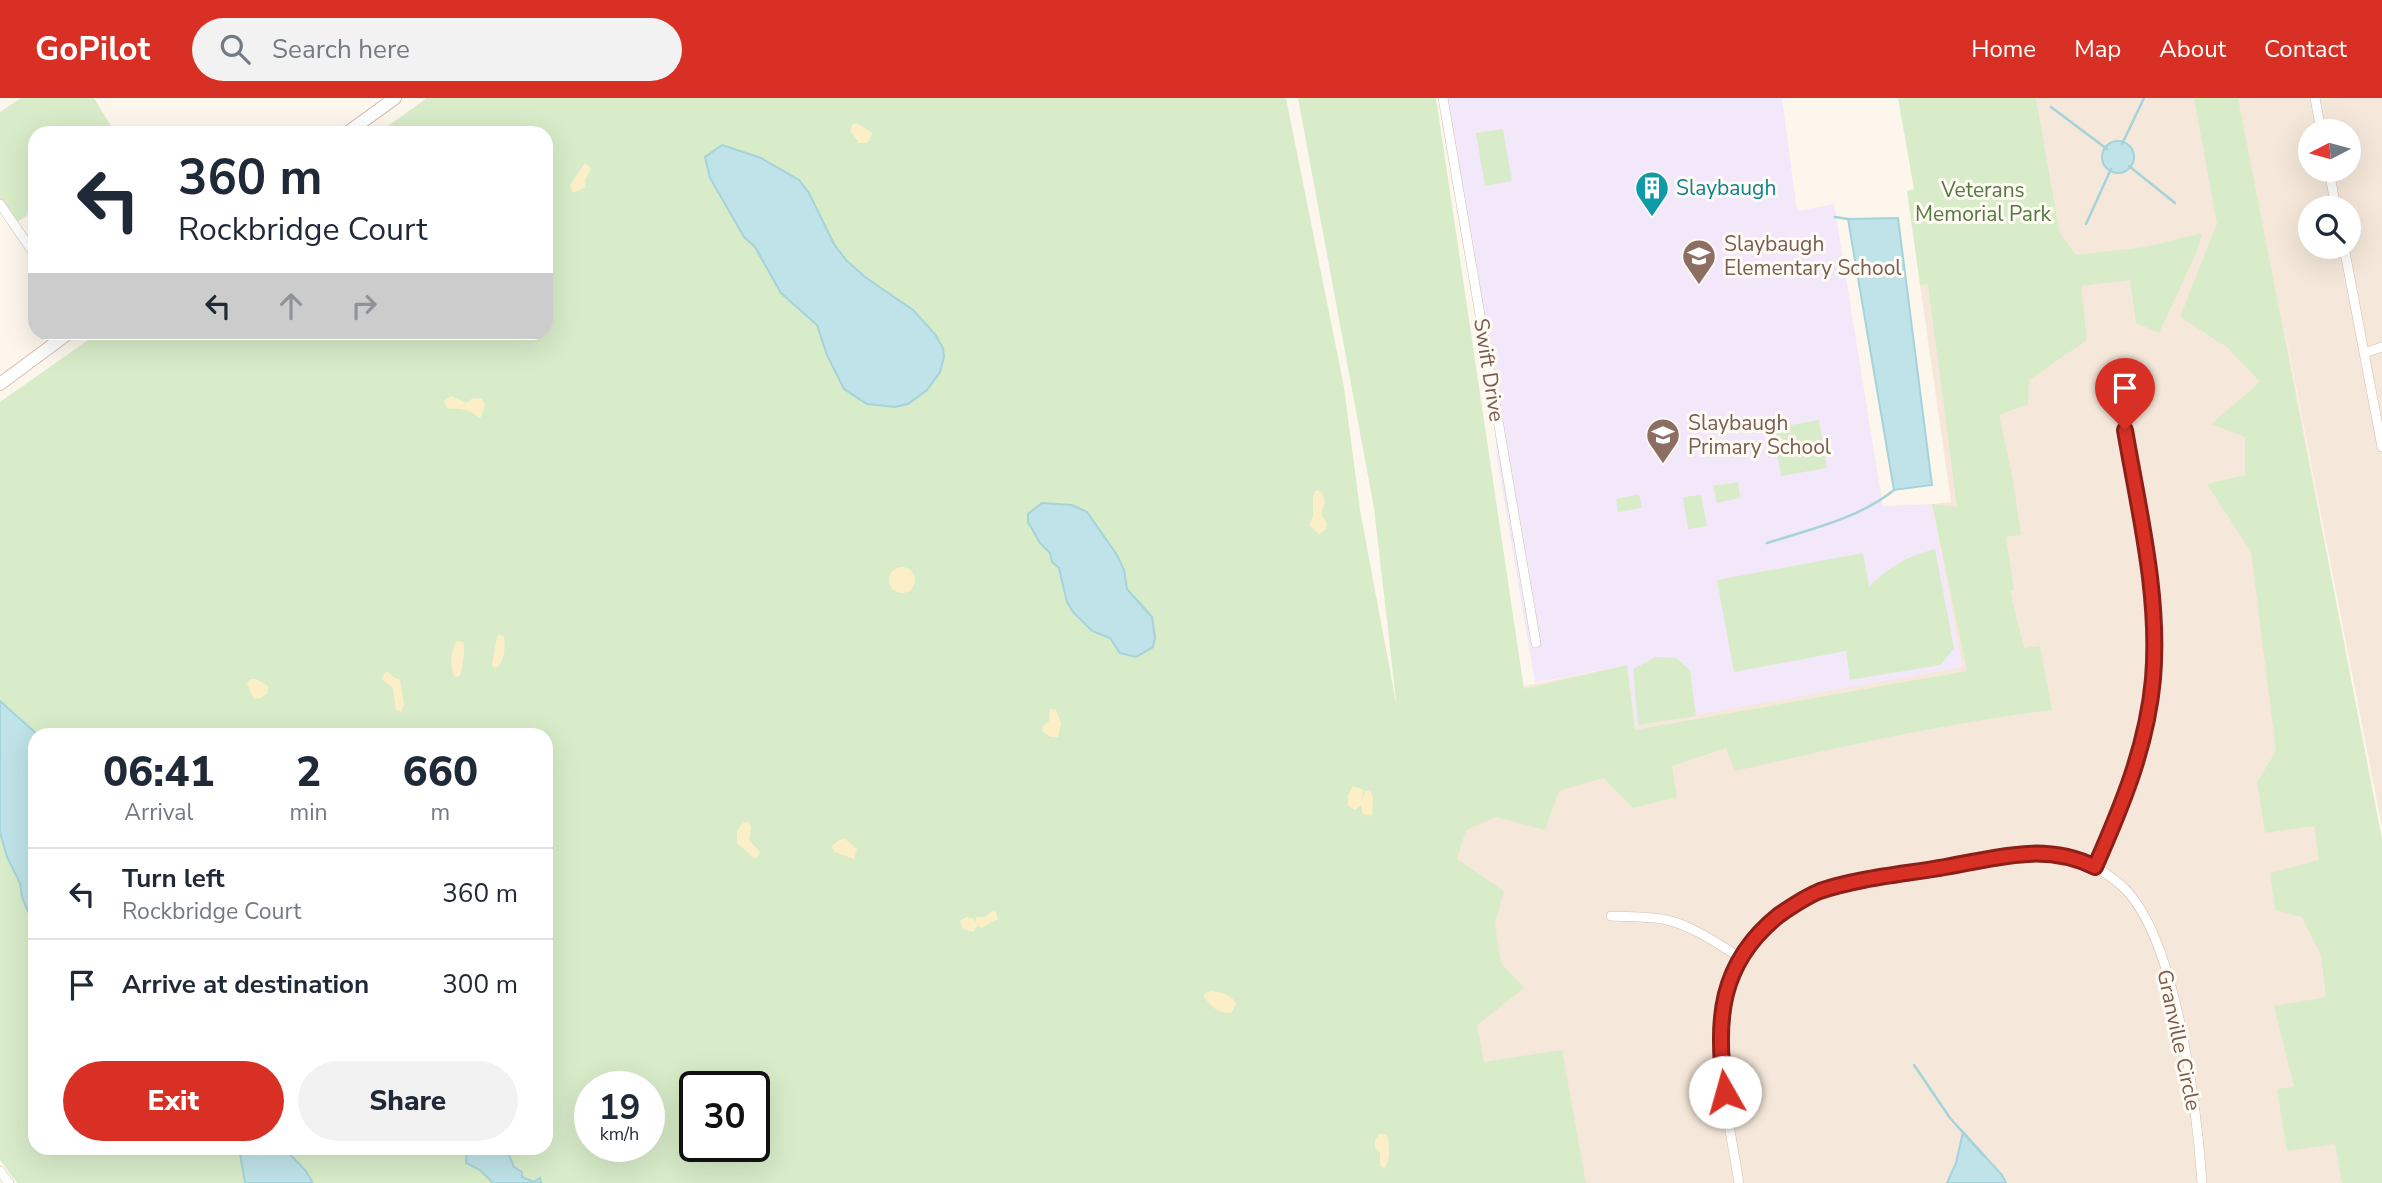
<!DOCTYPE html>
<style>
:root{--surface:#fff;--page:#f2f2f3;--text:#1f2937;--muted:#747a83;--line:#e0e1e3;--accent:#d93025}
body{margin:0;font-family:"Nunito Sans",sans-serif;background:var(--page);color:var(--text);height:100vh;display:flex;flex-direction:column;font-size:26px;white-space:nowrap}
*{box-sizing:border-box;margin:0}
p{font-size:23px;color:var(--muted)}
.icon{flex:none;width:38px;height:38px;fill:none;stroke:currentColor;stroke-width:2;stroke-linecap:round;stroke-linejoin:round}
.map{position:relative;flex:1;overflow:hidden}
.sheet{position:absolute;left:28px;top:630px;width:525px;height:427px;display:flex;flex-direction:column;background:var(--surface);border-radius:21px;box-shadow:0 7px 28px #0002}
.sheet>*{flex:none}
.top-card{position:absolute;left:28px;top:28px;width:525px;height:214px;border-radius:21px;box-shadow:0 7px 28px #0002;background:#fff;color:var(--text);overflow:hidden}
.needle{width:46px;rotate:264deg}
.fabs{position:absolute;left:2298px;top:21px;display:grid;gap:14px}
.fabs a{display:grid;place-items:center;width:63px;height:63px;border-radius:50%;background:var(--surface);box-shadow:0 7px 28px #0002;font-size:35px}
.speed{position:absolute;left:574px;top:973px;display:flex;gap:14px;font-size:35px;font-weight:700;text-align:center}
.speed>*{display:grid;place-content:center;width:91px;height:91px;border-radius:50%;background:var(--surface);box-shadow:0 7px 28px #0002;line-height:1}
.speed small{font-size:18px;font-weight:400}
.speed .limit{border:4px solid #111;border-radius:10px;background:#fff;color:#111}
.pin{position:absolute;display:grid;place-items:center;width:60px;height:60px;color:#fff;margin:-72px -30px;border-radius:50% 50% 50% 0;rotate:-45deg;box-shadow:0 0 7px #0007}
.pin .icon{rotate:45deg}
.me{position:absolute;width:77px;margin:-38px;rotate:353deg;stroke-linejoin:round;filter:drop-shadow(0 0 5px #0008)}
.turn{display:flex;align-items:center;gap:24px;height:147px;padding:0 35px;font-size:32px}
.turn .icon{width:91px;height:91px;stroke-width:2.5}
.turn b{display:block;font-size:49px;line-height:60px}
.lanes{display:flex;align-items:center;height:66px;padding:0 35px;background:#0003;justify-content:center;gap:35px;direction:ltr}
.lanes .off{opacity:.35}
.eta{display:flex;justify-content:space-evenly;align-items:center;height:119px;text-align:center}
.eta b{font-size:42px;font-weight:800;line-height:49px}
.primary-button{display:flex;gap:14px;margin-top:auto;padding:14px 35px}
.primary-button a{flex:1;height:80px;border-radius:42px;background:var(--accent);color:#fff;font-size:28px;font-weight:800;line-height:80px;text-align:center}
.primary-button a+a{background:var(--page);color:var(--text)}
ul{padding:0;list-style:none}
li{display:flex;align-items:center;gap:21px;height:91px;padding:0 35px;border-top:2px solid var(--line)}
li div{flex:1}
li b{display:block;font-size:26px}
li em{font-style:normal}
header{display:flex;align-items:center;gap:42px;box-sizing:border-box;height:98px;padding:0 35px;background:var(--accent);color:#fff}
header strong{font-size:33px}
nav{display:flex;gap:38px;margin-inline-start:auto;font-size:24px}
.search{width:490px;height:63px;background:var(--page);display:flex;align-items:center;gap:18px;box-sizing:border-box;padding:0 24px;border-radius:38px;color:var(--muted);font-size:26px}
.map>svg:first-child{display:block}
.residential{fill:#f5e8da;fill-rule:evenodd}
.education{fill:#f3e8fa}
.green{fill:#d8ecc9;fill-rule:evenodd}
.sand{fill:#fcefc7}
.water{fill:#bfe3e8;stroke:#a5d3da;stroke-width:2}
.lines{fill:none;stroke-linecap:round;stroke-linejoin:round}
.stream{stroke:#a5d3da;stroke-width:2.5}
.street-casing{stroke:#d1beb0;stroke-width:10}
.secondary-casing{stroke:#d6c0b0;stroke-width:14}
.street{stroke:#fff;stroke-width:9}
.secondary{stroke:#fff;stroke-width:12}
.route-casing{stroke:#8d1f18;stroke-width:18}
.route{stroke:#d93025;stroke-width:12}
.labels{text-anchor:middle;stroke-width:6;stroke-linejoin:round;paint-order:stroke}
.culture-label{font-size:21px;fill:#0d838f;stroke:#fffaf3;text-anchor:start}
.park-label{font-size:21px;fill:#537a41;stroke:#fffaf3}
.education-label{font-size:21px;fill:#785e54;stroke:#fffaf3;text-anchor:start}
.street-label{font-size:21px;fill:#7a5c4d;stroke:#fffaf3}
</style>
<header>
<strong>GoPilot</strong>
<div class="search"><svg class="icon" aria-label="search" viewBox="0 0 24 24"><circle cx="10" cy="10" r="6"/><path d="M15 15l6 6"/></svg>Search here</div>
<nav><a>Home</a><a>Map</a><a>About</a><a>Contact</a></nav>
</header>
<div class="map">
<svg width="2382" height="1085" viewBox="0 0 2382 1085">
<rect width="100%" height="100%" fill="#fdf6ec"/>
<path class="residential" d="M2036 0H2382V729L2279 202 2382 745V1085H1481L1398 614 1627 567 1962 569 1932 406 1951 404 1920 187 2065 163ZM2310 33H2348V72H2310ZM2310 110H2348V149H2310Z"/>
<path class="education" d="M1443 0H1782L1797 113 1834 106 1883 408 1932 406 1962 569 1636 628 1627 567 1535 585 1497 360 1494 306Z"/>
<path class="green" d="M21 0H94L115 35H35V111L15 126 0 105V14Z
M427 0H1286L1344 289 1360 412 1397 610 1374 410 1298 0H1436L1524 591 1627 567 1635 632 1967 573 1932 406 1957 409 1928 186 1920 187 1907 93 1914 91 1898 0H2036L2060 135 2076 157 2145 149 2202 135 2197 153 2159 235 2136 225 2130 182 2081 188 2087 242 2029 282 2028 306 1999 317 2013 382 2021 437 2006 439 2014 492 2010 493 2024 550 2040 548 2052 612C1945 625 1841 649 1735 673L1726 650 1672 668 1677 699 1633 710 1603 680 1559 693 1545 732 1496 719 1466 732 1457 761 1504 793 1495 826 1501 865 1524 890 1477 927 1484 964 1562 952 1586 1085H17L0 1062V304L98 235 546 234V35H378ZM35 637H546V1050H35ZM590 989H649V1048H590ZM695 989H754V1048H695Z
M2194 0H2238L2382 741V1085H2342L2335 1046 2287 1053 2277 991 2294 989 2274 908 2326 899 2321 857 2302 819 2275 812 2270 775 2319 762 2314 728 2265 735 2257 684 2276 653 2251 454 2207 386 2245 377V339L2211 326 2260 284 2228 250 2180 219 2217 126Z
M1503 31 1512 83 1485 88 1476 35Z
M1819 322 1827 370 1781 378 1773 330Z
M1738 384 1740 400 1717 405 1713 388Z
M1639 396 1642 410 1618 414 1616 401Z
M1701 397 1707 428 1688 431 1683 399Z
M1935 451 1954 550 1941 567 1850 582 1846 553 1734 574 1717 482 1863 455 1869 488C1894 466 1903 460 1935 451Z
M1656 559 1676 560 1690 572 1696 618 1638 627 1633 571Z"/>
<path class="sand" d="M857 25 873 35 867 45H859L850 32 853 26Z
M585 65 591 71 585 82 586 89 572 95 570 87Z
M451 298 466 305 473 300 482 301 485 307 481 319 479 320C470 311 461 310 448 311L444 303Z
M1316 392 1322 394 1325 404 1321 416 1327 426 1325 432 1319 436 1309 427 1313 419V398Z
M889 482a13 13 0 1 1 26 0a13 13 0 1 1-26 0Z
M500 536 504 539C506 548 504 566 496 570L492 568 497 538Z
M457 543 463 544C466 554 462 567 460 578L455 579C449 570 451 551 457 543Z
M387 573 393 579 400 582 404 607 401 614 396 612 393 590 381 581Z
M250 581H256L268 588V595L261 600 254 601 247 586Z
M1050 611 1056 612 1061 625 1058 639H1050L1042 633 1043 628 1049 623Z
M1353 688 1364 692 1361 705 1366 692 1371 694 1373 699 1372 718 1363 716 1361 707 1355 712 1348 708V697Z
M744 724H748L751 728 749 742 760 754 757 760H754L737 745V733Z
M845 741 857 751 854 761 835 754 831 749 839 742Z
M992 813 996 814 998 821 981 830 978 827 973 834 963 831 960 823 966 819 972 820 976 824V819H985Z
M1212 893C1220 894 1233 897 1236 906L1231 915C1218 916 1209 907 1204 898L1205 895Z
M1379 1036H1385L1388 1039C1389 1049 1391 1062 1384 1070L1380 1068V1055L1375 1050V1042Z"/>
<path class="water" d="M2102 59a16 16 0 1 1 32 0a16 16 0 1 1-32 0Z
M722 47 761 60 799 82 809 95 834 146 846 162 865 179 913 212 935 236 943 250 944 259 940 274 927 292 908 306 895 309 867 306 844 291 827 257 817 227 781 195 755 149 744 139 710 80 705 59Z
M1898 120 1932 387 1894 392 1848 121Z
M1042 405 1072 407 1087 414 1117 457 1124 472 1127 491 1152 519 1155 540 1153 549 1136 559 1120 555 1110 540 1092 533 1073 514 1067 504 1059 470 1052 464 1050 455 1040 445 1028 424V416Z
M0 603 38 637H35V830L22 799 20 785 7 759 0 734Z
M1963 1034 2002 1077 2006 1085H1947L1956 1065Z
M239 1050H284L306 1073 313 1085H245Z
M467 1050H506L514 1069 522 1074V1079L534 1084 540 1080 541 1085H493L480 1072 466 1065Z"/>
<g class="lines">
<path class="stream" d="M2051 9 2107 51
M2122 46 2144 0
M2129 68 2175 105
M1835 119 1848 121
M2086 126 2111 71
M1767 445C1811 431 1858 421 1894 392
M1914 967 1950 1020 1984 1058"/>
<g class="street-casing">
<path id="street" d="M1443 0 1536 545
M2315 0 2321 33
M2329 72 2336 110
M0 106 35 157
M2344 149 2382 349
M2364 255 2382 249
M2095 769C2122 708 2147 648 2153 581 2160 497 2139 414 2125 332
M1611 818C1630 819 1648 818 1667 822 1693 828 1718 846 1741 860
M0 1073 9 1085
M1739 1085C1720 971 1688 852 1819 794L2035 754C2070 756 2102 767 2127 793 2177 847 2197 1011 2202 1085"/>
</g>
<g class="secondary-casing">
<path id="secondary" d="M347 35 395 0
M0 286 70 234"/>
</g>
<use href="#street" class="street"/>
<use href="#secondary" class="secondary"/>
</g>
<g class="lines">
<g class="route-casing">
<path id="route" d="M1725 994C1715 923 1719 865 1779 817 1792 808 1805 799 1820 793 1857 780 1906 776 1945 769 1998 760 2044 744 2095 769 2122 708 2147 648 2153 581 2160 498 2139 414 2125 332"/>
</g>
<use href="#route" class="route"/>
</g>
<defs>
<g id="building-pin" transform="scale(1.75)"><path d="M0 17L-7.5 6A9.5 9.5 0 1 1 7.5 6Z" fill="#0f9aa8" stroke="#fffaf3"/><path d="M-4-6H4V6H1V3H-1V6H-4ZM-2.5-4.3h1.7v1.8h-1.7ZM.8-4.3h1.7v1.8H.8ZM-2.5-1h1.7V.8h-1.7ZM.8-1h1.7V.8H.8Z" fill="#fff"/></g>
<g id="school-pin" transform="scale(1.75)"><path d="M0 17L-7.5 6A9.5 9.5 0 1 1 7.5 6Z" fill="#8d6e63" stroke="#fffaf3"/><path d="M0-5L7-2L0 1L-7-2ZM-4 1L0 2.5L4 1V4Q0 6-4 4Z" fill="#fff"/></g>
</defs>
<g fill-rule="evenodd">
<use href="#building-pin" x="1652" y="90"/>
<use href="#school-pin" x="1699" y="158"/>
<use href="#school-pin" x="1663" y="337"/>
</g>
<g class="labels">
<g class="culture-label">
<text x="1676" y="97">Slaybaugh</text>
</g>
<g class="park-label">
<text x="1983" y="99">Veterans<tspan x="1983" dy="24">Memorial Park</tspan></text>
</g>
<g class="education-label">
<text x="1724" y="153">Slaybaugh<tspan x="1724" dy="24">Elementary School</tspan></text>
<text x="1688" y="332">Slaybaugh<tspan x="1688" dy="24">Primary School</tspan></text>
</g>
<g class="street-label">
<text transform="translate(1489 272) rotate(81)" y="7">Swift Drive</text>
<text transform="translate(2179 942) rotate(78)" y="7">Granville Circle</text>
</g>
</g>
</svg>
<div class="fabs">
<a><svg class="needle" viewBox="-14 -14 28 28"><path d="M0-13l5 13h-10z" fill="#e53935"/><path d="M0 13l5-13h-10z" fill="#747a83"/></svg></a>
<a><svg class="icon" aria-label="search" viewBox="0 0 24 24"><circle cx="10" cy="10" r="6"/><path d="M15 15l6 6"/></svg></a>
</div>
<div class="speed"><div>19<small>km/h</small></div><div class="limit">30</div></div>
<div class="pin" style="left:2125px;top:332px;background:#d93025"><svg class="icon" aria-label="arrive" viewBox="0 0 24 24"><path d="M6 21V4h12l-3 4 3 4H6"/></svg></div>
<svg class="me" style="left:1725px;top:994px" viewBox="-20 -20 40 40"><circle r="19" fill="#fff"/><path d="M0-13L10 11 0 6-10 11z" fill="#d93025"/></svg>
<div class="top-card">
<div class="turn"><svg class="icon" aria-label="left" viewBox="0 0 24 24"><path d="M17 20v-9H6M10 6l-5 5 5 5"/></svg><div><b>360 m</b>Rockbridge Court</div></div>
<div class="lanes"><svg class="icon" aria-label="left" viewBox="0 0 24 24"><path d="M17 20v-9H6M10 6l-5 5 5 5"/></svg><svg class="icon off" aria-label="ahead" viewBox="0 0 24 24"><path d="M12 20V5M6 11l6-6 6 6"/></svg><svg class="icon off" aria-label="right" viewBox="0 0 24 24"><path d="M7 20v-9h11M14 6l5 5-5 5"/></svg></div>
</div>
<section class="sheet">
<div class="eta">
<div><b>06:41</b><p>Arrival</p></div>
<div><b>2</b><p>min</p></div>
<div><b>660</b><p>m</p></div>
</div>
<ul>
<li><svg class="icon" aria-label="left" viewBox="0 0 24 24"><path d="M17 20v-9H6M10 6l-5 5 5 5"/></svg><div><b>Turn left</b><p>Rockbridge Court</p></div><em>360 m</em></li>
<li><svg class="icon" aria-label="arrive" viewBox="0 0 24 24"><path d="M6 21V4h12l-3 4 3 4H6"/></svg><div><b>Arrive at destination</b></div><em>300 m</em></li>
</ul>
<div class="primary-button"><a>Exit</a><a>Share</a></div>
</section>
</div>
